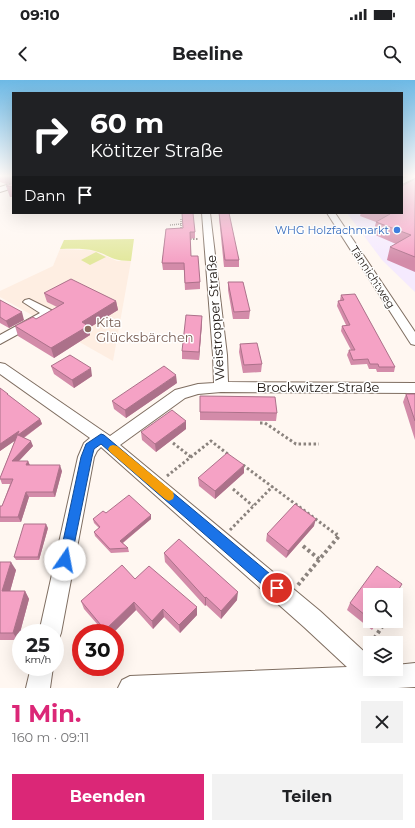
<!DOCTYPE html>
<html lang="de">
<meta charset="utf-8">
<style>
:root{--surface:#fff;--page:#f2f2f2;--text:#202124;--muted:#757577;--accent:#db2777}
body{margin:0;font-family:Montserrat,sans-serif;background:var(--page);color:var(--text);height:100vh;display:flex;flex-direction:column;font-size:15px;white-space:nowrap}
*{box-sizing:border-box;margin:0}
p{font-size:13px;color:var(--muted)}
.icon{flex:none;width:22px;height:22px;fill:none;stroke:currentColor;stroke-width:2;stroke-linecap:round;stroke-linejoin:round}
.map{position:relative;height:608px;overflow:hidden}
.drawer{display:flex;flex-direction:column;background:var(--surface);flex:1}
.drawer>*{flex:none}
.hud{position:absolute;left:12px;top:12px;width:391px;height:122px;border-radius:0px;box-shadow:0 4px 16px #0002;background:#202124;color:#fff;overflow:hidden}
.buttons{position:absolute;left:363px;top:508px;display:grid;gap:8px}
.buttons a{display:grid;place-items:center;width:40px;height:40px;border-radius:0px;background:var(--surface);box-shadow:0 4px 16px #0002;font-size:20px}
.speed{position:absolute;left:12px;top:544px;display:flex;gap:8px;font-size:20px;font-weight:700;text-align:center}
.speed>*{display:grid;place-content:center;width:52px;height:52px;border-radius:50%;background:var(--surface);box-shadow:0 4px 16px #0002;line-height:1}
.speed small{font-size:10px;font-weight:400}
.speed .limit{border:6px solid #d22;background:#fff;color:#111}
.pin{position:absolute;display:grid;place-items:center;width:34px;height:34px;color:#fff;margin:-17px;border:2px solid #fff;border-radius:50%;box-shadow:0 1px 4px #0007}
.me{position:absolute;width:44px;margin:-22px;rotate:12deg;stroke-linejoin:round;filter:drop-shadow(0 0 3px #0008)}
.turn{display:flex;align-items:center;gap:14px;height:84px;padding:0 12px;font-size:18px}
.turn .icon{width:52px;height:52px;stroke-width:2.5}
.turn b{display:block;font-size:28px;line-height:34px}
.then{display:flex;align-items:center;height:38px;padding:0 12px;background:#0003;gap:8px;font-size:15px}
.round{display:grid;place-items:center;flex:none;width:42px;height:42px;border-radius:0px;background:var(--page)}
.head{display:flex;align-items:center;justify-content:space-between;height:68px;padding:0 12px}
h1{font-size:24px;font-weight:700;line-height:30px;color:var(--accent)}
.primary-button{display:flex;gap:8px;margin-top:auto;padding:8px 12px}
.primary-button a{flex:1;height:46px;border-radius:0px;background:var(--accent);color:#fff;font-size:16px;font-weight:700;line-height:46px;text-align:center}
.primary-button a+a{background:var(--page);color:var(--text)}
.status{display:flex;justify-content:space-between;align-items:center;height:28px;padding:0 20px;background:var(--surface);direction:ltr}
.status svg{height:11px;fill:currentColor}
header{display:flex;justify-content:space-between;align-items:center;height:52px;padding:0 12px;background:var(--surface);font-size:18px;font-weight:700}
.map>svg:first-child{display:block}
.commercial{fill:#f5eafe}
.built{fill:#feeee2}
.green{fill:#e3e89e}
.lines{fill:none;stroke-linecap:round;stroke-linejoin:round}
.minor-casing{stroke:#7f6e61;stroke-width:2}
.path-far3{stroke:#8b837e;stroke-width:1.5;stroke-dasharray:1 1;stroke-linecap:butt}
.path-far2{stroke:#8b837e;stroke-width:2;stroke-dasharray:1.5 1.5;stroke-linecap:butt}
.path-far1{stroke:#8b837e;stroke-width:3;stroke-dasharray:2.5 2.5;stroke-linecap:butt}
.path{stroke:#8b837e;stroke-width:4;stroke-dasharray:3 3;stroke-linecap:butt}
.minor{fill:#fff;fill-rule:evenodd}
.wall{fill:#d38ba9}
.shaded-wall{fill:#ac718a}
.building{fill:#f5a2c5;stroke:#ac718a}
.route{fill:#1a73e8;stroke:#114b97}
.slow{fill:#f59e0b}
.shop-dot{fill:#3f7fe0;stroke:#fff;stroke-width:1.5}
.education-dot{fill:#8d6e63;stroke:#fff;stroke-width:1.5}
.labels{text-anchor:middle;stroke-width:3;stroke-linejoin:round;paint-order:stroke}
.far-shop-label{font-size:11px;fill:#366cbe;stroke:#fff;text-anchor:end}
.far-street-label{font-size:11px;fill:#1e1712;stroke:#fff}
.street-label{font-size:13px;fill:#1e1712;stroke:#fff}
.education-label{font-size:13px;fill:#785e54;stroke:#fff;text-anchor:start}
</style>
<div class="status"><b>09:10</b><svg viewBox="0 0 49 12"><path d="M0 12V9h3v3zM5 12V6h3v6zM10 12V3h3v9zM15 12V0h3v12zM26 1h20v11H26zM47 4h2v5h-2z"/></svg></div>
<header><svg class="icon" aria-label="back" viewBox="0 0 24 24"><path d="M15 5l-7 7 7 7"/></svg>Beeline<svg class="icon" aria-label="search" viewBox="0 0 24 24"><circle cx="10" cy="10" r="6"/><path d="M15 15l6 6"/></svg></header>
<div class="map">
<svg width="415" height="608" viewBox="0 0 415 608">
<rect width="100%" height="100%" fill="#fff7f1"/>
<path class="commercial" d="M415 100V212L382 180 347 133H402V105Z"/>
<path class="built" d="M60 169 87 170 95 171 117 181H131L113 281 0 217V211L53 186Z"/>
<path class="green" d="M134 159 131 181C112 181 111 176 95 171 84 168 71 169 60 169L64 160Z
M96 172 106 177 90 185 81 180Z"/>
<g class="lines">
<g class="minor-casing">
<path id="minor" d="M408 96H415V98L402 104V99Z
M13 103V108L0 112V107Z
M202 133H210L227 275 228 302 415 303V313L221 312 198 314 185 318 120 365 320 531 370 577V589H396V585L415 583V607L398 608H118L122 600 130 596 347 587 304 547 101 367 97 371 94 377 61 553 58 561 55 562V553H39L78 377 84 363 90 358 0 294V283L5 284 110 356 175 310 198 304 214 303 213 275Z
M327 133H335L415 252V265L411 264 409 261Z
M29 219 53 231 55 233 53 235 0 264V255L40 233 23 222 25 220Z
M31 587H53L50 608H26Z"/>
</g>
<path class="path-far3" d="M181 139V151
M170 145 181 144"/>
<path class="path-far2" d="M187 159H198"/>
<path class="path-far1" d="M260 343H265L296 364H319
M173 363 191 377
M243 385 337 455
M167 396 211 361 229 375
M233 409 253 426
M230 450 273 406"/>
<path class="path" d="M303 466 319 479
M298 505 339 456 336 454
M396 526 402 517
M371 563 386 541"/>
<use href="#minor" class="minor"/>
</g>
<path class="wall" d="M0 96H13V102L6 104 0 102Z
M415 99V192L387 180 390 167 396 164 373 154 376 142 360 136 361 133H402Z
M13 103V117H10L6 106Z
M219 133 239 180V187H224L219 138Z
M166 149 195 152V158L190 159 191 176 200 202V209L185 210 184 190H163L162 183Z
M228 202 250 231 249 239H233L228 210Z
M44 213 116 221 118 230 89 248 90 255 54 278 18 256 15 246 36 239 57 227 47 222Z
M341 215 395 287 394 292H377L376 289H369L367 284 351 285 347 275 349 270H351L341 251 342 246 346 245 337 226 338 221H340V220Z
M0 220 24 240 9 248 0 243Z
M202 243 199 280 182 279V271Z
M240 264 262 284 261 292 243 293 239 272Z
M51 286 92 296 74 308 54 294Z
M177 303 126 338 114 329 112 321Z
M0 308 9 316 40 339 42 344 24 358 33 366 19 381H28L30 385 62 391 55 417H29L21 442H0V426H2L10 404H2L0 398 15 360 0 371Z
M406 314H415V360L403 322Z
M200 332 277 333 276 341 200 340Z
M186 349 156 372 142 360 141 352Z
M244 393 215 419 199 406 198 398Z
M106 433 151 435V439L123 463 128 468 129 472 111 473 95 456 94 452 99 448 94 443 93 439Z
M314 446 286 478 266 461 267 454Z
M48 448 39 480H16L14 477Z
M164 473 237 520 221 539 206 525 205 526 165 482Z
M0 482 16 490 10 511H25L29 519 18 560H0Z
M135 499 197 527V535L180 553 164 537 153 549 136 530 113 553H105L84 529 81 521Z
M370 515V541H378L372 550 347 530 350 523Z"/>
<path class="shaded-wall" d="M4 96H12L13 102 6 104Z
M116 221 118 230 89 248 90 255 54 278 51 268 82 242Z
M22 232 24 240 9 248 6 241Z
M202 236V243L199 280V272Z
M91 288 92 296 74 308 72 300Z
M176 295 177 303 126 338 125 330Z
M40 339 42 344 20 360 19 358 0 371V364L19 351Z
M186 341V349L156 372 155 364Z
M31 361 33 366 14 386 12 381Z
M28 381 30 386 26 385Z
M60 385 62 391 55 417 53 412Z
M244 385V393L215 419V411Z
M26 412 29 417 21 442 18 437Z
M151 435V439L121 464 120 461Z
M316 439 314 446 286 478 288 471Z
M46 444 48 448 39 480 38 477Z
M11 482 16 490 8 519 2 511Z
M25 511 29 519 18 560 13 553Z
M238 512 237 520 221 539V531Z
M206 517V525L205 526V518Z
M134 522 136 530 113 553H107L105 550Z
M197 527V535L180 553 179 545Z
M163 529 164 537 153 549 152 541Z"/>
<path class="building" d="M415 99V177L390 167 411 155 376 142 390 134 387 133H402V106Z
M13 103V107L6 106Z
M182 133H193L195 152H190L191 176H198L200 202 185 203 184 183H162L166 149 183 148Z
M219 133H229L239 180H225Z
M71 199 116 221 82 242 88 246 51 268 15 246 33 237 36 239 64 223 44 213Z
M228 202H243L250 231 234 232Z
M355 214 395 287H379L378 284H370L368 279 353 280 349 270H355L342 246 350 245 338 221 344 220 341 215Z
M0 220 22 232 6 241 0 237Z
M186 235 202 236 199 272 182 271Z
M257 263 262 284 244 285 240 264Z
M70 275 91 288 72 300 51 286Z
M164 286 176 295 125 330 112 321Z
M0 308 8 314H7L40 339 18 355 31 361 12 381H28L26 385H60L53 412H26L18 437H0V426H2L13 399H0V398L19 351 0 364Z
M406 314H415V341Z
M200 316 275 317 277 333 200 332Z
M172 330 186 341 155 364 141 352Z
M227 373 244 385 215 411 198 398Z
M129 415 151 435 120 461 128 468 110 469 94 452 100 447 93 439 103 431 106 433Z
M295 424 316 439 288 471 267 454Z
M24 444H46L38 477H14Z
M179 459 238 512 221 531 206 517 205 518 164 473Z
M0 482H11L2 511H25L13 553H0Z
M122 485 135 499 149 486 197 527 179 545 163 529 152 541 134 522 105 550 81 521Z
M377 486 402 504 395 515H370V539L350 523Z
M372 541H378L376 544Z"/>
<linearGradient id="sky" x2="0" y2="1"><stop stop-color="#6db9e5"/><stop offset="0.53" stop-color="#fffbf9"/><stop offset="1" stop-color="#fffbf9" stop-opacity="0"/></linearGradient>
<rect width="415" height="181" fill="url(#sky)"/>
<path class="route" d="M101 354 104 355 282 504 284 508 282 513 277 515 272 513 101 364 94 369 92 377 71 480 69 484 65 486 60 484 59 480 81 377 86 364Z"/>
<path class="slow" d="M113 365 117 366 173 412 174 416 173 419 169 421 165 419 110 372 108 369 110 366Z"/>
<circle class="shop-dot" cx="397" cy="150" r="4"/>
<circle class="education-dot" cx="88" cy="249" r="4"/>
<g class="labels">
<g class="far-shop-label">
<text x="389" y="154">WHG Holzfachmarkt</text>
</g>
<g class="far-street-label">
<text transform="translate(373 197) rotate(57)" y="4">Tännichtweg</text>
</g>
<g class="street-label">
<text transform="translate(215 238) rotate(-94)" y="5">Weistropper Straße</text>
<text x="318" y="312">Brockwitzer Straße</text>
</g>
<g class="education-label">
<text x="96" y="247">Kita<tspan x="96" dy="15">Glücksbärchen</tspan></text>
</g>
</g>
</svg>
<div class="buttons">
<a><svg class="icon" aria-label="search" viewBox="0 0 24 24"><circle cx="10" cy="10" r="6"/><path d="M15 15l6 6"/></svg></a>
<a><svg class="icon" aria-label="layers" viewBox="0 0 24 24"><path d="M12 4l9 5-9 5-9-5zM3 14l9 5 9-5"/></svg></a>
</div>
<div class="speed"><div>25<small>km/h</small></div><div class="limit">30</div></div>
<div class="pin" style="left:277px;top:508px;background:#d93025"><svg class="icon" aria-label="arrive" viewBox="0 0 24 24"><path d="M6 21V4h12l-3 4 3 4H6"/></svg></div>
<svg class="me" style="left:65px;top:480px" viewBox="-20 -20 40 40"><circle r="19" fill="#fff"/><path d="M0-13L10 11 0 6-10 11z" fill="#1a73e8"/></svg>
<div class="hud">
<div class="turn"><svg class="icon" aria-label="right" viewBox="0 0 24 24"><path d="M7 20v-9h11M14 6l5 5-5 5"/></svg><div><b>60 m</b>Kötitzer Straße</div></div>
<div class="then">Dann<svg class="icon" aria-label="arrive" viewBox="0 0 24 24"><path d="M6 21V4h12l-3 4 3 4H6"/></svg></div>
</div>
</div>
<section class="drawer">
<div class="head"><div><h1>1 Min.</h1><p>160 m · 09:11</p></div><a class="round"><svg class="icon" aria-label="close" viewBox="0 0 24 24"><path d="M6 6l12 12M18 6L6 18"/></svg></a></div>
<div class="primary-button"><a>Beenden</a><a>Teilen</a></div>
</section>
